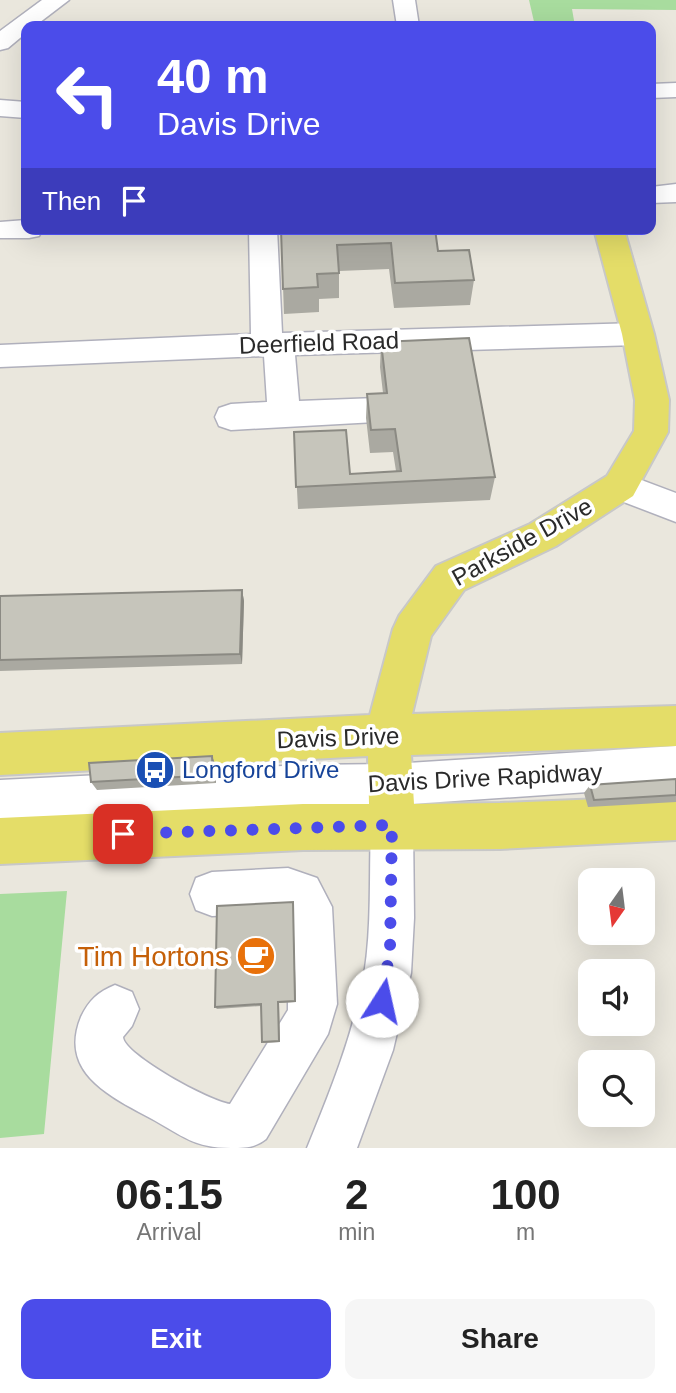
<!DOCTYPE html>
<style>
:root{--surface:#fff;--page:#f6f6f6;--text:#222;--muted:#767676;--accent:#4b4cea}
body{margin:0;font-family:Arial,sans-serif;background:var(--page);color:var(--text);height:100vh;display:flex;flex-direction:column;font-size:26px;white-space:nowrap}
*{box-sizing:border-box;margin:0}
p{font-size:23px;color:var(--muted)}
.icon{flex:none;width:38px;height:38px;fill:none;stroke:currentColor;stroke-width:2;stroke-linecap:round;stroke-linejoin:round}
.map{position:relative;height:1148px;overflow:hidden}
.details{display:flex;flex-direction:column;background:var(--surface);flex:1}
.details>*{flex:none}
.top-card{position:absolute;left:21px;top:21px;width:635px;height:214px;border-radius:14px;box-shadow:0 7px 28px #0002;background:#4b4cea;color:#fff;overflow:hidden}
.needle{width:46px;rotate:194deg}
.fabs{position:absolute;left:578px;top:868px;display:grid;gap:14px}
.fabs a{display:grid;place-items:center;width:77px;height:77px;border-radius:14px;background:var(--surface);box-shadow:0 7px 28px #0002;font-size:35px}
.pin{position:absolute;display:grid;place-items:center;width:60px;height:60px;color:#fff;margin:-30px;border-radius:14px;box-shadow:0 4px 10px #0006}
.me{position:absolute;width:77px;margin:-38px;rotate:10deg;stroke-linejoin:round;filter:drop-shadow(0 0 5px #0008)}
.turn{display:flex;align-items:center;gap:24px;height:147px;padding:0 21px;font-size:32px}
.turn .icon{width:91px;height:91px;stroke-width:2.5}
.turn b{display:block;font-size:49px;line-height:60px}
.then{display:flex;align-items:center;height:66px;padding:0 21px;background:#0003;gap:14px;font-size:26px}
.eta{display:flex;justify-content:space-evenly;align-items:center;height:119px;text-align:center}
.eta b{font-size:42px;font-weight:700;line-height:49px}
.button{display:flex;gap:14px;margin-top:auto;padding:14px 21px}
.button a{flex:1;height:80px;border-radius:14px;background:var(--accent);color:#fff;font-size:28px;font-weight:700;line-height:80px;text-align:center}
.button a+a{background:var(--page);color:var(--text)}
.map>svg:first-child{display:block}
.green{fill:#a8dc9e}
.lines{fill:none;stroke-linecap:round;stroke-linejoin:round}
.minor-casing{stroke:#b0b0bc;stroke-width:3}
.major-casing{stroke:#c8c8c8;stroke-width:4}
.minor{fill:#fff;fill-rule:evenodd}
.major{fill:#e4dd68;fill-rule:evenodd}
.wall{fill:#aaa9a1}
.shaded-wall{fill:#8b8a83}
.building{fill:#c6c5bb;stroke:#8b8a83;stroke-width:2}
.route{stroke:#4b4cea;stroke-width:12;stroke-dasharray:0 21.6}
.labels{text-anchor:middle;stroke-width:7;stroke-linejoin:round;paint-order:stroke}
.street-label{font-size:24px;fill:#2a2a2a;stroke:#fff}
.transit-label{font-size:24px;fill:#164399;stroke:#fff;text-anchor:start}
.near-food-label{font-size:28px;fill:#c56008;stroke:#fff;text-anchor:end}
</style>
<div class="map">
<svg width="676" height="1148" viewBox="0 0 676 1148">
<rect width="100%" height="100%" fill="#eae7dd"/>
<path class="green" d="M529 0H676V10L572 9 575 26H535Z
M67 891 44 1134 0 1138V894Z"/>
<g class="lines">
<g class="minor-casing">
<path id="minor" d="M42 0H69L35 26H26V33L8 48 0 50V31Z
M393 0H415L419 26H397Z
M676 83V97L651 98V84Z
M0 100 26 102V118L0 116Z
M676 184V202L651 203V187Z
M26 220V229H43L39 236 29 238H0V222Z
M249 229H277L282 333 638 323 649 326 653 334 649 342 638 345 295 355 299 401 376 398 388 401 392 410 388 419 376 422 231 430 219 426 215 417 219 408 231 404 267 402 264 356 0 367V345L251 334Z
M620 472 676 493V522L608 496 603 486 608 476Z
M676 746V786L396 805 407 810 413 825 414 918 411 973 393 1050 357 1148H307C330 1092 353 1035 364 975 372 926 369 875 371 825L377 810 387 806 302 807 0 822V780L302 765 392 764Z
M288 868 317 878 332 907 337 1004 328 1034 266 1139C255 1148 245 1148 231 1148 194 1148 183 1136 152 1119 111 1097 58 1073 81 1017 89 1000 98 992 115 985L132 992 139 1009 132 1026 123 1037C124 1055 211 1102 230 1104L288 1010V913L212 916 196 910 190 894 196 878 212 872Z"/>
</g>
<g class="major-casing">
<path id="major" d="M594 229H624L654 334 669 400 668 432 633 496 556 546 464 590 431 636 412 714 676 706V746L411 755 414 804 500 803 676 796V840L500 849 303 850 0 864V818L303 804H369L368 756 0 775V733L370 715 393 629 399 616 436 566 530 524 607 476 634 431 635 400 622 334Z"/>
</g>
<use href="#minor" class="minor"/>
<use href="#major" class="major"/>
</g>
<path class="wall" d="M281 229H435L438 251 474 280 470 305 394 308 389 269 339 271V298L319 299V312L284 314Z
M478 229H558L557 232 479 234Z
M381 342 495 477 490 500 298 509 294 432 350 474 396 471 393 452 370 453 366 418 367 394 383 393 380 367Z
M242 590 244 601 242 664 0 671V596Z
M212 756 215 764 216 783 97 790 91 782Z
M676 779V802L588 807 584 793 590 785Z
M293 902 296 1002 279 1003 280 1042 263 1043 262 1042 261 1006 217 1009 215 1007Z"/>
<path class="shaded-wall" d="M242 590 244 601 242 664 240 654Z
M212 756 215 764 216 783 213 775Z"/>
<path class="building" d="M281 229H435L438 251 469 250 474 280 395 283 391 243 337 245 339 273 317 274 318 287 283 289Z
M469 338 495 477 296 487 294 432 346 430 350 474 401 471 395 429 371 430 367 394 387 393 381 342Z
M242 590 240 654 0 660V596Z
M212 756 213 775 91 782 89 763Z
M676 779V795L594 800 590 785Z
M293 902 295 1001 278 1002 279 1041 262 1042 261 1004 215 1007 217 906Z"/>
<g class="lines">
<path class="route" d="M123 834 392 825 390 949 382 1001"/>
</g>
<defs>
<g id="bus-disc" transform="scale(2.0125)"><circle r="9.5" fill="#1a4fb4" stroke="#fff"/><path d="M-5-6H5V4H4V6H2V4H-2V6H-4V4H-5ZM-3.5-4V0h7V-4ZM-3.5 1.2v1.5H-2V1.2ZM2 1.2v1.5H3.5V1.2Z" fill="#fff"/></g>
<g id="cafe-disc" transform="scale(2.0125)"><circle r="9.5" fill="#e8710a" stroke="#fff"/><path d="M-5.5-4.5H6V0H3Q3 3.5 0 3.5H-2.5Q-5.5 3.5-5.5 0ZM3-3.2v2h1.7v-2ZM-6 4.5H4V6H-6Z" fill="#fff"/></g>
</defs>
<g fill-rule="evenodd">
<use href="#bus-disc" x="155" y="770"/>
<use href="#cafe-disc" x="256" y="956"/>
</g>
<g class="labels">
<g class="street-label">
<text transform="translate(319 343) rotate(-2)" y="8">Deerfield Road</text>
<text transform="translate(522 542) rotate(-29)" y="8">Parkside Drive</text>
<text transform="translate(338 738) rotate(-2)" y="8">Davis Drive</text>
<text transform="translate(485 778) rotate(-3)" y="8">Davis Drive Rapidway</text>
</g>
<g class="transit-label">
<text x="182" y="778">Longford Drive</text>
</g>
<g class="near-food-label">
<text x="229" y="966">Tim Hortons</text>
</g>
</g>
</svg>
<div class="fabs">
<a><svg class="needle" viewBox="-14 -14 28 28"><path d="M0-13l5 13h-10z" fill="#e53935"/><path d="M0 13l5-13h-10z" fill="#767676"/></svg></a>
<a><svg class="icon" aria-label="sound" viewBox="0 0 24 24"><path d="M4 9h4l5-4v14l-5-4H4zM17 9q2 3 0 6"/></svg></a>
<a><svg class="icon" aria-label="search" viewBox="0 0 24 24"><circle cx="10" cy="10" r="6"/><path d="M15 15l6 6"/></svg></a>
</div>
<div class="pin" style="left:123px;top:834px;background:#d93025"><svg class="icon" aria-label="arrive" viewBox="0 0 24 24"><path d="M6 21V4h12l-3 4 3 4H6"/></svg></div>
<svg class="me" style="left:382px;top:1001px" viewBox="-20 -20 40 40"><circle r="19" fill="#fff"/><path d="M0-13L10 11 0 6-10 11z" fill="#4b4cea"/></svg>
<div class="top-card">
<div class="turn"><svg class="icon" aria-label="left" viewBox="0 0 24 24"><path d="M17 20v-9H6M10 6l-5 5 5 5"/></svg><div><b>40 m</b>Davis Drive</div></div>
<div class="then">Then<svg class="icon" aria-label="arrive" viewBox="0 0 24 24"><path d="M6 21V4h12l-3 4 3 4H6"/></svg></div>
</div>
</div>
<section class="details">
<div class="eta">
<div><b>06:15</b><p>Arrival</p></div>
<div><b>2</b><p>min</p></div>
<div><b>100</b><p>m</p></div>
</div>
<div class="button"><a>Exit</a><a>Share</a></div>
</section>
